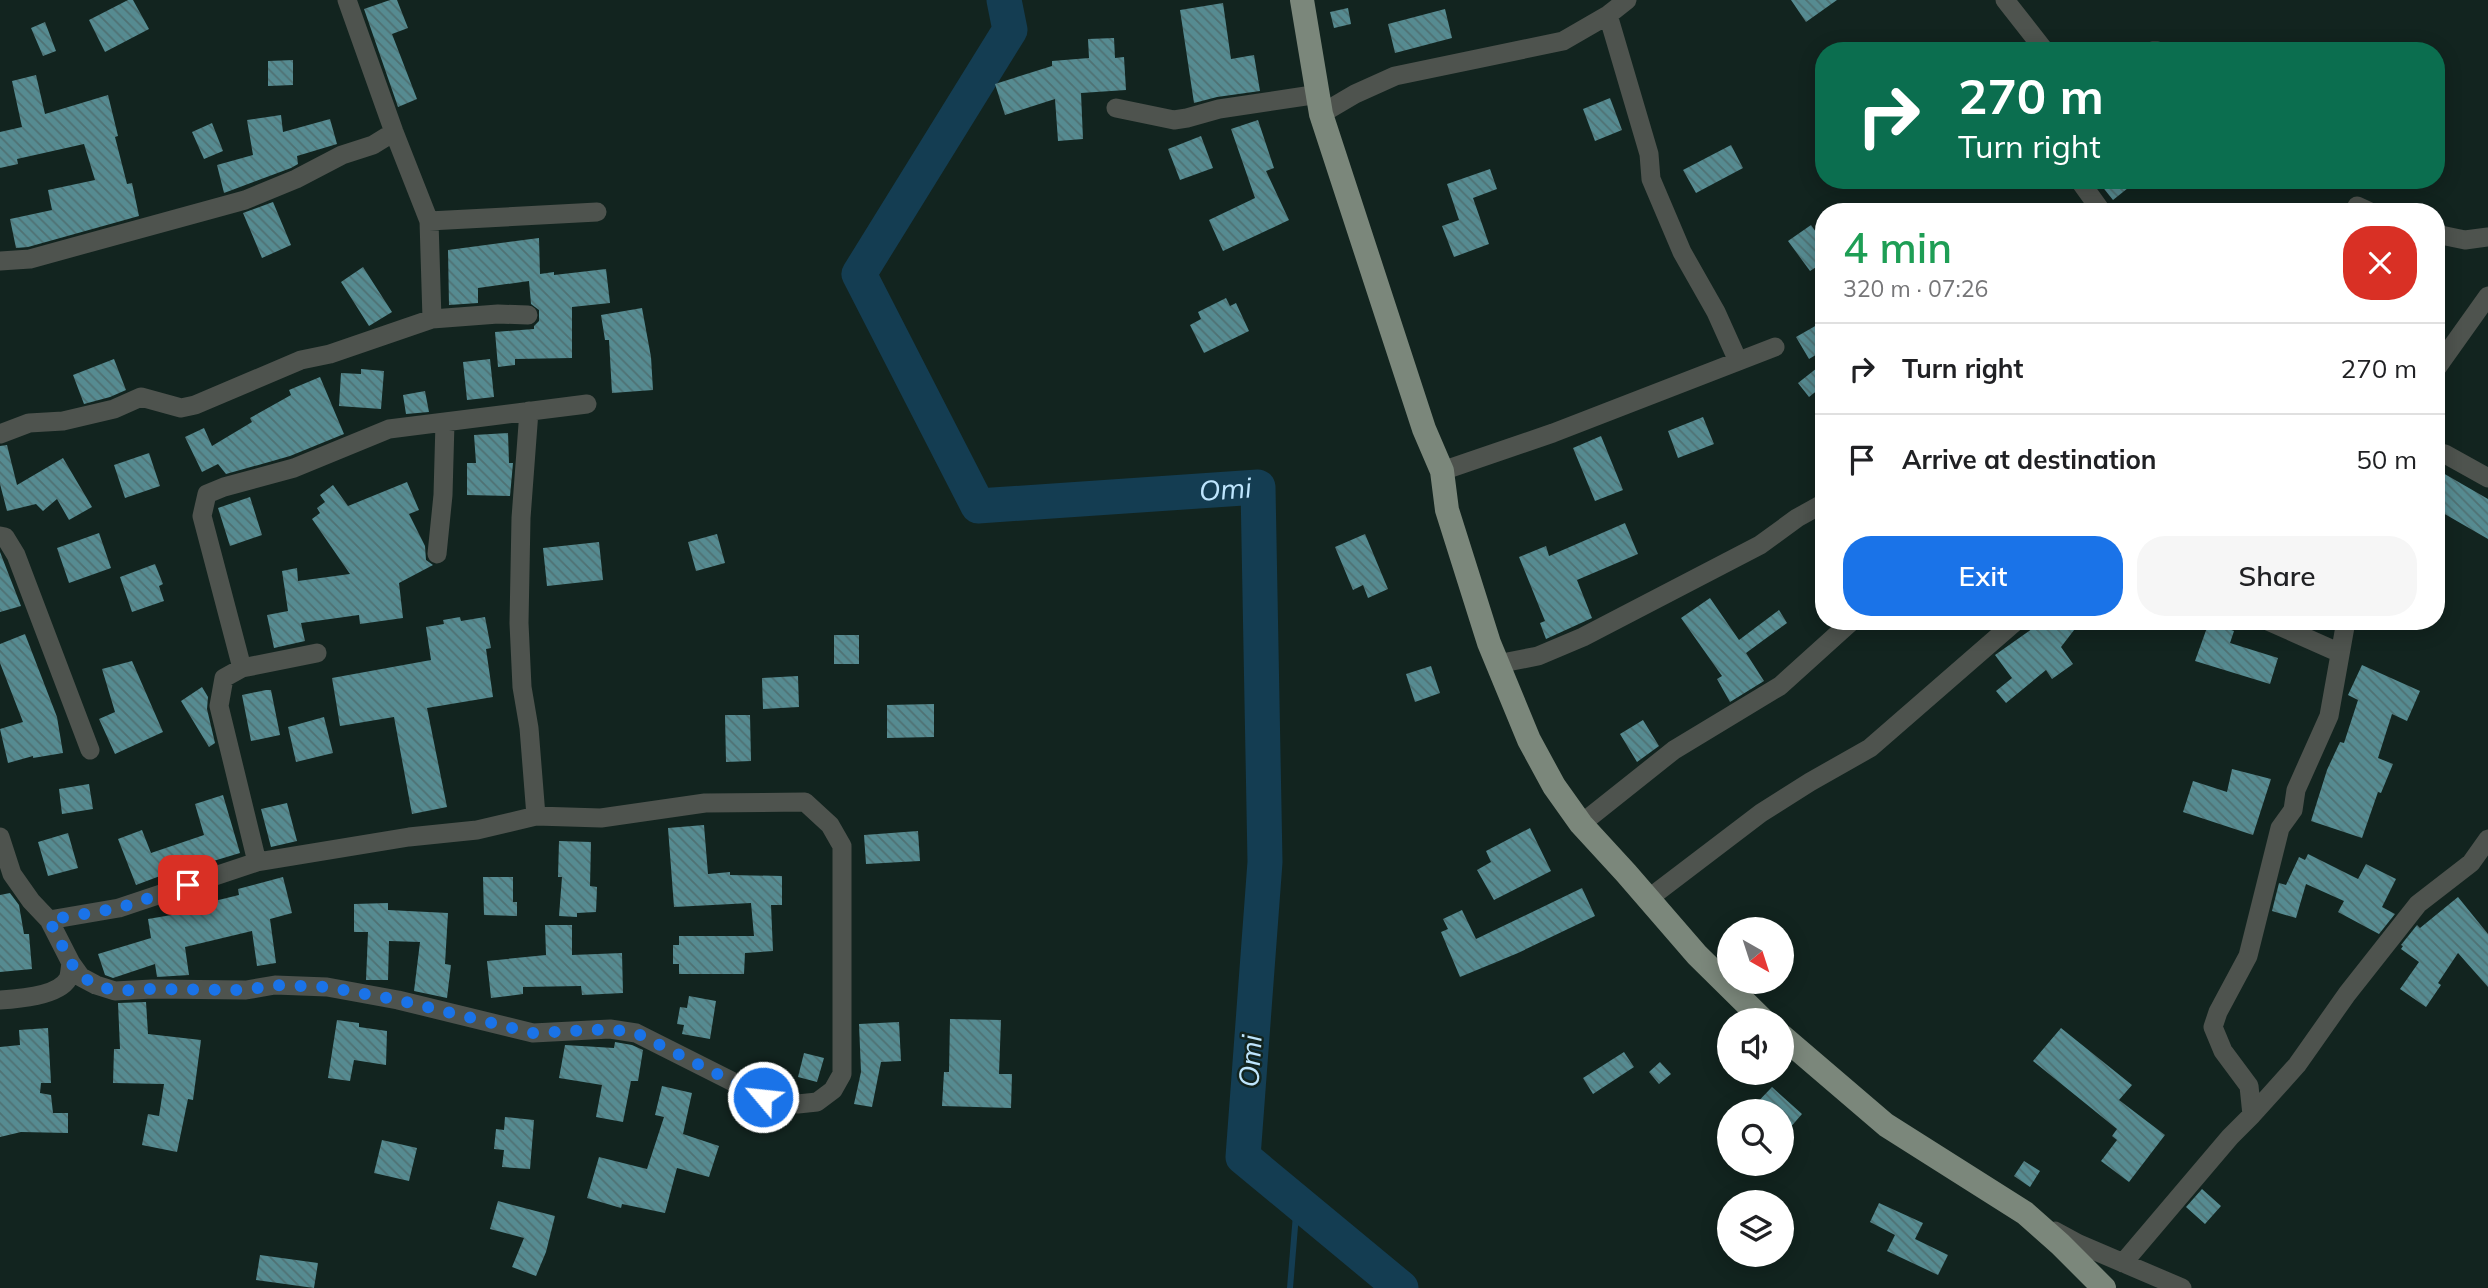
<!DOCTYPE html>
<meta charset="utf-8">
<style>
:root{--surface:#fff;--page:#f6f6f6;--text:#202124;--muted:#757577;--line:#e0e0e0;--accent:#1a73e8}
body{margin:0;font-family:Mulish,sans-serif;background:var(--page);color:var(--text);height:100vh;display:flex;flex-direction:column;font-size:26px;white-space:nowrap}
*{box-sizing:border-box;margin:0}
p{font-size:23px;color:var(--muted)}
.icon{flex:none;width:38px;height:38px;fill:none;stroke:currentColor;stroke-width:2;stroke-linecap:round;stroke-linejoin:round}
.map{position:relative;flex:1;overflow:hidden}
.side{position:absolute;left:1815px;top:203px;width:630px;height:427px;display:flex;flex-direction:column;background:var(--surface);border-radius:28px;box-shadow:0 4px 18px #0003}
.side>*{flex:none}
.banner{position:absolute;left:1815px;top:42px;width:630px;height:147px;border-radius:28px;box-shadow:0 4px 18px #0003;background:#0b6e4f;color:#fff;overflow:hidden}
.needle{width:46px;rotate:141deg}
.fabs{position:absolute;left:1717px;top:917px;display:grid;gap:14px}
.fabs a{display:grid;place-items:center;width:77px;height:77px;border-radius:50%;background:var(--surface);box-shadow:0 4px 18px #0003;font-size:35px}
.pin{position:absolute;display:grid;place-items:center;width:60px;height:60px;color:#fff;margin:-30px;border-radius:14px;box-shadow:0 4px 10px #0006}
.me{position:absolute;width:77px;margin:-38px;rotate:298deg;stroke-linejoin:round;filter:drop-shadow(0 0 5px #0008)}
.turn{display:flex;align-items:center;gap:24px;height:147px;padding:0 28px;font-size:32px}
.turn .icon{width:91px;height:91px;stroke-width:2.5}
.turn b{display:block;font-size:49px;line-height:60px}
.round{display:grid;place-items:center;flex:none;width:74px;height:74px;border-radius:28px;background:var(--page)}
.headline{display:flex;align-items:center;justify-content:space-between;height:119px;padding:0 28px}
h1{font-size:42px;font-weight:600;line-height:52px;color:#1e9e55}
.primary-button{display:flex;gap:14px;margin-top:auto;padding:14px 28px}
.primary-button a{flex:1;height:80px;border-radius:28px;background:var(--accent);color:#fff;font-size:28px;font-weight:600;line-height:80px;text-align:center}
.primary-button a+a{background:var(--page);color:var(--text)}
ul{padding:0;list-style:none}
li{display:flex;align-items:center;gap:21px;height:91px;padding:0 28px;border-top:2px solid var(--line)}
li div{flex:1}
li b{display:block;font-size:26px}
li em{font-style:normal}
.map>svg:first-child{display:block}
.lines{fill:none;stroke-linecap:round;stroke-linejoin:round}
.stream{stroke:#143d52;stroke-width:6}
.river{stroke:#143d52;stroke-width:35}
.building{fill:url(#building-back-hatch)}
.minor{stroke:#4e534e;stroke-width:19}
.major{stroke:#7b877b;stroke-width:24}
.route{stroke:#1a73e8;stroke-width:12;stroke-dasharray:0 21.6}
.labels{text-anchor:middle;stroke-width:5;stroke-linejoin:round;paint-order:stroke}
.water-label{font-size:28px;font-style:italic;fill:#bee5fd;stroke:#12241f}
</style>
<div class="map">
<svg width="2488" height="1288" viewBox="0 0 2488 1288">
<defs>
<pattern id="building-back-hatch" width="6" height="6" patternUnits="userSpaceOnUse" patternTransform="scale(1.75)"><rect width="6" height="6" fill="#568b91"/><path d="M-1 5l2 2M0 0l6 6M5-1l2 2" fill="none" stroke="#4f7173"/></pattern>
</defs>
<rect width="100%" height="100%" fill="#12241f"/>
<g class="lines">
<path class="stream" d="M1290 1288 1297 1202"/>
<path class="river" id="s1" d="M1004 0 1010 30 859 274 978 506 1258 487 1265 862 1243 1157 1401 1288"/>
</g>
<path class="building" d="M128 0H133L149 29 105 52 89 20Z
M390 0H397L408 28 392 34 417 99 398 107 364 9Z
M1791 0H1837L1806 22Z
M1223 3 1231 59 1254 55 1260 91 1217 97 1194 103 1180 10Z
M1348 8 1351 24 1334 28 1330 12Z
M1445 9 1452 38 1395 53 1388 24Z
M45 22 56 51 43 56 31 28Z
M1114 38 1115 58 1124 57 1126 90 1081 93 1083 139 1058 141 1055 99 1005 115 995 84 1052 66V61L1089 58 1088 39Z
M293 60V85L268 86V61Z
M36 75 45 114 108 95 118 136 115 137 127 184 132 183 139 216 28 247 16 248 10 219 52 210 48 190 95 180 84 144 17 159 18 164 0 168V132L22 127 12 81Z
M1610 98 1622 130 1595 141 1583 109Z
M281 115 283 132 330 119 337 144 297 156 298 164 291 168 224 193 217 165 253 155 247 120Z
M1258 120 1274 168 1266 171 1289 220 1223 251 1209 220 1255 198 1231 129Z
M212 123 223 151 204 159 192 132Z
M1201 136 1213 168 1180 180 1168 149Z
M1731 145 1743 168 1696 193 1683 170Z
M1490 169 1497 189 1473 198 1489 244 1454 257 1442 226 1459 220 1447 184Z
M2097 180H2138L2113 200Z
M273 202 291 245 262 258 243 213Z
M1811 225 1824 243V262L1810 271 1788 241Z
M539 238 540 274 554 272V275L606 269 610 303 572 307V358L515 359V365L498 367 495 332 534 329V326L539 321V310L531 304 529 281 478 288V303L449 305 448 250Z
M363 267 392 312 369 326 341 282Z
M1226 298 1230 306 1236 303 1249 331 1204 353 1190 325 1201 319 1198 312Z
M642 308 651 357 653 390 612 393 609 340H605L601 315Z
M1824 321V350L1809 359 1796 337Z
M114 359 126 390 110 397 84 404 73 375Z
M490 359 494 397 467 400 463 362Z
M1817 368 1824 376V385L1809 397 1798 383Z
M361 369 384 371 381 409 339 406 341 373 361 374Z
M320 377 344 434 290 456 226 474 218 464 202 472 185 437 204 428 212 446 252 422 250 418 291 395 289 390Z
M425 391 429 412 406 414 403 395Z
M1703 417 1714 444 1678 458 1668 431Z
M508 433 509 463H513L510 496 467 495V463H476L474 435Z
M1601 436 1623 490 1595 501 1573 448Z
M7 445 17 485 63 458 92 507 69 520 57 499 43 511 36 504 7 511 0 484V446Z
M149 453 160 486 125 498 114 465Z
M2436 469 2488 499V539L2436 509Z
M407 482 419 510 409 514 425 546 426 560 433 565 399 583 403 618 360 624 359 615 301 623 305 641 274 648 267 615 288 611 282 571 297 568 298 581 350 574 312 519 320 513 317 508 325 502 320 495 333 485 348 506Z
M250 497 262 535 230 546 218 508Z
M1625 523 1638 554 1577 580 1592 618 1546 639 1540 623 1545 621 1519 557 1546 546 1549 556Z
M99 533 111 568 69 583 57 548Z
M717 534 725 563 696 571 688 542Z
M1365 534 1388 589 1368 598 1363 585 1353 590 1335 547Z
M599 542 603 580 547 586 543 548Z
M0 552 21 606 0 612Z
M155 564 163 584 159 586 164 601 132 612 120 577Z
M1710 598 1739 640 1779 610 1787 623 1746 653 1764 681 1730 702 1717 679 1722 676 1681 618Z
M460 617 461 621 485 617 491 648 486 649 493 697 427 708 447 807 412 814 394 717 340 726 332 678 431 660 426 627 444 624 443 620Z
M2043 621H2081L2061 647 2073 664 2052 679 2046 670 2006 703 1996 691 2012 678 1995 655Z
M2209 622 2234 631 2230 643 2278 658 2270 684 2195 661Z
M25 634 57 717 63 753 33 758V756L8 763 0 729 23 722 0 663V644Z
M834 635H859V664H834Z
M132 661 163 732 115 754 99 719 115 712 102 669Z
M2362 665 2420 691 2407 721 2392 714 2378 758 2393 764 2381 793 2378 792 2362 838 2311 821 2327 770 2340 742 2344 743 2358 700 2348 695Z
M1431 666 1440 693 1415 702 1406 674Z
M798 676 799 707 763 709 762 678Z
M202 687 208 697 207 709 215 743 209 747 181 701Z
M266 690H271L280 735 251 741 242 695Z
M934 704V737L887 738V705Z
M725 715H750L751 761 726 762Z
M324 717 333 753 296 762 288 727Z
M1643 720 1659 746 1637 762 1620 734Z
M2232 769 2271 779 2253 835 2183 812 2193 781 2227 792Z
M89 784 93 809 62 814 59 789Z
M223 795 240 853 200 865 201 868 178 875 176 870 136 885 118 839 142 830 151 853 204 835 195 804Z
M287 803 297 841 271 847 261 809Z
M704 825 708 874 730 872V875L782 876V905H771L773 951 745 953 744 974H679V964H673V945H679V936H754L751 903 674 907 668 828Z
M1530 828 1551 871 1494 900 1477 870 1491 862 1486 851Z
M918 831 920 861 866 864 864 835Z
M68 833 78 868 48 876 38 842Z
M559 841 591 842 590 886 597 887 596 912 577 913V917L559 916 562 877H558Z
M2308 854 2358 879 2366 864 2396 879 2382 907 2395 914 2379 934 2338 912 2344 901 2306 884 2296 918 2272 911 2279 883 2286 885 2299 857 2305 860Z
M283 877 292 913 270 919 276 963 257 966 252 931 185 947 189 975 157 977 155 964 113 978 105 975 98 954 151 938 148 919 195 911 194 906 239 895 238 889Z
M483 877H513V902H517V916L484 915Z
M1582 888 1595 916 1518 953 1460 977 1441 932 1448 929 1443 919 1462 910 1476 939Z
M10 893 19 905 24 934H29L32 969 0 972V895Z
M2458 897 2488 934V987L2458 953 2438 983 2441 985 2426 1007 2400 989 2419 962 2401 949 2403 946 2401 945 2417 925 2420 928Z
M388 903V910L448 913 445 964 451 965 447 998 414 991 420 942 389 941 388 980H366L368 932H354V904Z
M545 925H572V955L622 953 623 993 582 995 581 986 523 987V994L491 998 487 961 546 955Z
M689 996 716 1001 710 1039 682 1034 684 1025 677 1024 680 1007 687 1008Z
M146 1002 148 1034 201 1040 193 1100 188 1099 177 1152 142 1145 148 1114 159 1116 164 1084 113 1083 114 1049H120L118 1003Z
M950 1019 1001 1020 999 1074H1012L1011 1108 942 1106 944 1072H949Z
M337 1020 359 1023V1027L387 1031 386 1065 354 1060 350 1081 328 1078Z
M899 1022 901 1061 881 1062 872 1107 854 1104 861 1072 859 1024Z
M48 1028 51 1083H41L40 1093 51 1095 53 1113H68V1133L21 1132 0 1137V1047L20 1045 19 1030Z
M2061 1028 2132 1085 2119 1100 2165 1135 2129 1182 2101 1161 2117 1140 2112 1136 2117 1129 2033 1061Z
M615 1042 632 1045 643 1050 638 1081H631L623 1122 596 1117 602 1085 559 1078 565 1045 614 1048Z
M1624 1052 1634 1067 1593 1094 1583 1078Z
M804 1053 824 1058 817 1082 798 1077Z
M1660 1062 1671 1074 1659 1084 1649 1072Z
M662 1086 692 1093 683 1134 719 1146 709 1177 677 1168 665 1213 622 1204 621 1208 587 1198 599 1157 647 1169 664 1117 655 1115Z
M1772 1087 1802 1114 1782 1137V1111H1749Z
M505 1117 534 1120 530 1169 502 1167 504 1150 494 1149 496 1129 504 1130Z
M382 1140 417 1148 409 1181 374 1173Z
M2024 1161 2040 1171 2030 1187 2014 1176Z
M2202 1189 2221 1206 2205 1224 2186 1207Z
M498 1201 555 1216 546 1252 536 1276 512 1267 524 1238 490 1229Z
M1879 1203 1923 1223 1915 1239 1948 1255 1938 1275 1887 1251 1895 1235 1870 1222Z
M260 1255 318 1263 314 1288 256 1280Z"/>
<g class="lines">
<path class="minor" d="M347 0 394 132 429 221 432 319
M2005 0 2045 51
M1608 15 1649 154 1651 179 1682 252 1716 312 1738 361
M2152 51H2158
M1116 108 1174 120 1187 118 1219 109 1319 94
M1321 114 1355 94 1395 76 1563 41 1608 15 1627 0
M2079 180 2102 212
M2357 206 2370 212
M429 221 597 212
M2436 234 2465 240 2488 237
M0 261 30 259 245 200 296 179 342 155 373 145 394 132
M2436 369 2488 296
M529 411 521 518 519 623 522 687 529 728 536 816
M0 434 29 423 63 421 114 409 141 397 181 408 195 405 301 360 330 354 432 319 498 314 528 315
M2436 452 2445 454 2488 478
M1442 471 1553 433 1775 347
M0 536 5 537 16 555 90 750
M437 554 443 495 445 422
M2268 621 2340 653
M1497 664 1538 656 1583 637 1760 545 1797 518 1824 503
M242 668 317 653
M1581 824 1674 750 1780 686 1852 621
M0 837 12 874 31 901 49 920 71 963 81 977 96 985 115 991 152 989 246 990 275 985 327 987 398 1000 533 1033 610 1029 636 1033 763 1097 798 1104 817 1102 833 1090 842 1074V846L830 825 805 802 705 803 601 818 536 816 477 830 409 837 257 862 119 908 49 920
M257 862 219 706 224 678 242 668 202 516 207 494 224 487 294 468 389 429 587 404
M1648 899 1761 813 1810 782 1870 748 2016 621
M0 1000C17 999 58 996 68 979 70 975 70 968 71 963
M2252 1115 2297 1065 2347 994 2418 904 2471 863 2488 839
M2055 1231 2079 1244 2182 1288
M2123 1263 2230 1137 2252 1115 2249 1086 2223 1051 2213 1027 2218 1012 2248 956 2280 828 2293 810 2296 790 2329 716 2346 621"/>
<path class="major" d="M1302 0 1321 114 1424 429 1442 471 1447 510 1489 643 1529 740 1554 786 1581 824 1626 873 1697 955 1763 1020
M1782 1036 1886 1125 2025 1213 2060 1244 2104 1288"/>
</g>
<g class="lines">
<path class="route" d="M188 885 119 908 49 920 71 963 81 976 96 985 115 991 152 989 246 990 275 985 327 987 398 1000 533 1033 610 1029 636 1033 763 1097"/>
</g>
<g class="labels">
<g class="water-label">
<text dy="10" stroke="none"><textPath href="#s1" startOffset="826">Omi</textPath></text>
<text transform="translate(1250 1061) rotate(-86)" y="10">Omi</text>
</g>
</g>
</svg>
<div class="fabs">
<a><svg class="needle" viewBox="-14 -14 28 28"><path d="M0-13l5 13h-10z" fill="#e53935"/><path d="M0 13l5-13h-10z" fill="#757577"/></svg></a>
<a><svg class="icon" aria-label="sound" viewBox="0 0 24 24"><path d="M4 9h4l5-4v14l-5-4H4zM17 9q2 3 0 6"/></svg></a>
<a><svg class="icon" aria-label="search" viewBox="0 0 24 24"><circle cx="10" cy="10" r="6"/><path d="M15 15l6 6"/></svg></a>
<a><svg class="icon" aria-label="layers" viewBox="0 0 24 24"><path d="M12 4l9 5-9 5-9-5zM3 14l9 5 9-5"/></svg></a>
</div>
<div class="pin" style="left:188px;top:885px;background:#d93025"><svg class="icon" aria-label="arrive" viewBox="0 0 24 24"><path d="M6 21V4h12l-3 4 3 4H6"/></svg></div>
<svg class="me" style="left:763px;top:1097px" viewBox="-20 -20 40 40"><circle r="17" fill="#1a73e8" stroke="#fff" stroke-width="3"/><path d="M0-11L8 9 0 5-8 9z" fill="#fff"/></svg>
<div class="banner">
<div class="turn"><svg class="icon" aria-label="right" viewBox="0 0 24 24"><path d="M7 20v-9h11M14 6l5 5-5 5"/></svg><div><b>270 m</b>Turn right</div></div>
</div>
<section class="side">
<div class="headline"><div><h1>4 min</h1><p>320 m · 07:26</p></div><a class="round" style="background:#d93025;color:#fff"><svg class="icon" aria-label="close" viewBox="0 0 24 24"><path d="M6 6l12 12M18 6L6 18"/></svg></a></div>
<ul>
<li><svg class="icon" aria-label="right" viewBox="0 0 24 24"><path d="M7 20v-9h11M14 6l5 5-5 5"/></svg><div><b>Turn right</b></div><em>270 m</em></li>
<li><svg class="icon" aria-label="arrive" viewBox="0 0 24 24"><path d="M6 21V4h12l-3 4 3 4H6"/></svg><div><b>Arrive at destination</b></div><em>50 m</em></li>
</ul>
<div class="primary-button"><a>Exit</a><a>Share</a></div>
</section>
</div>
